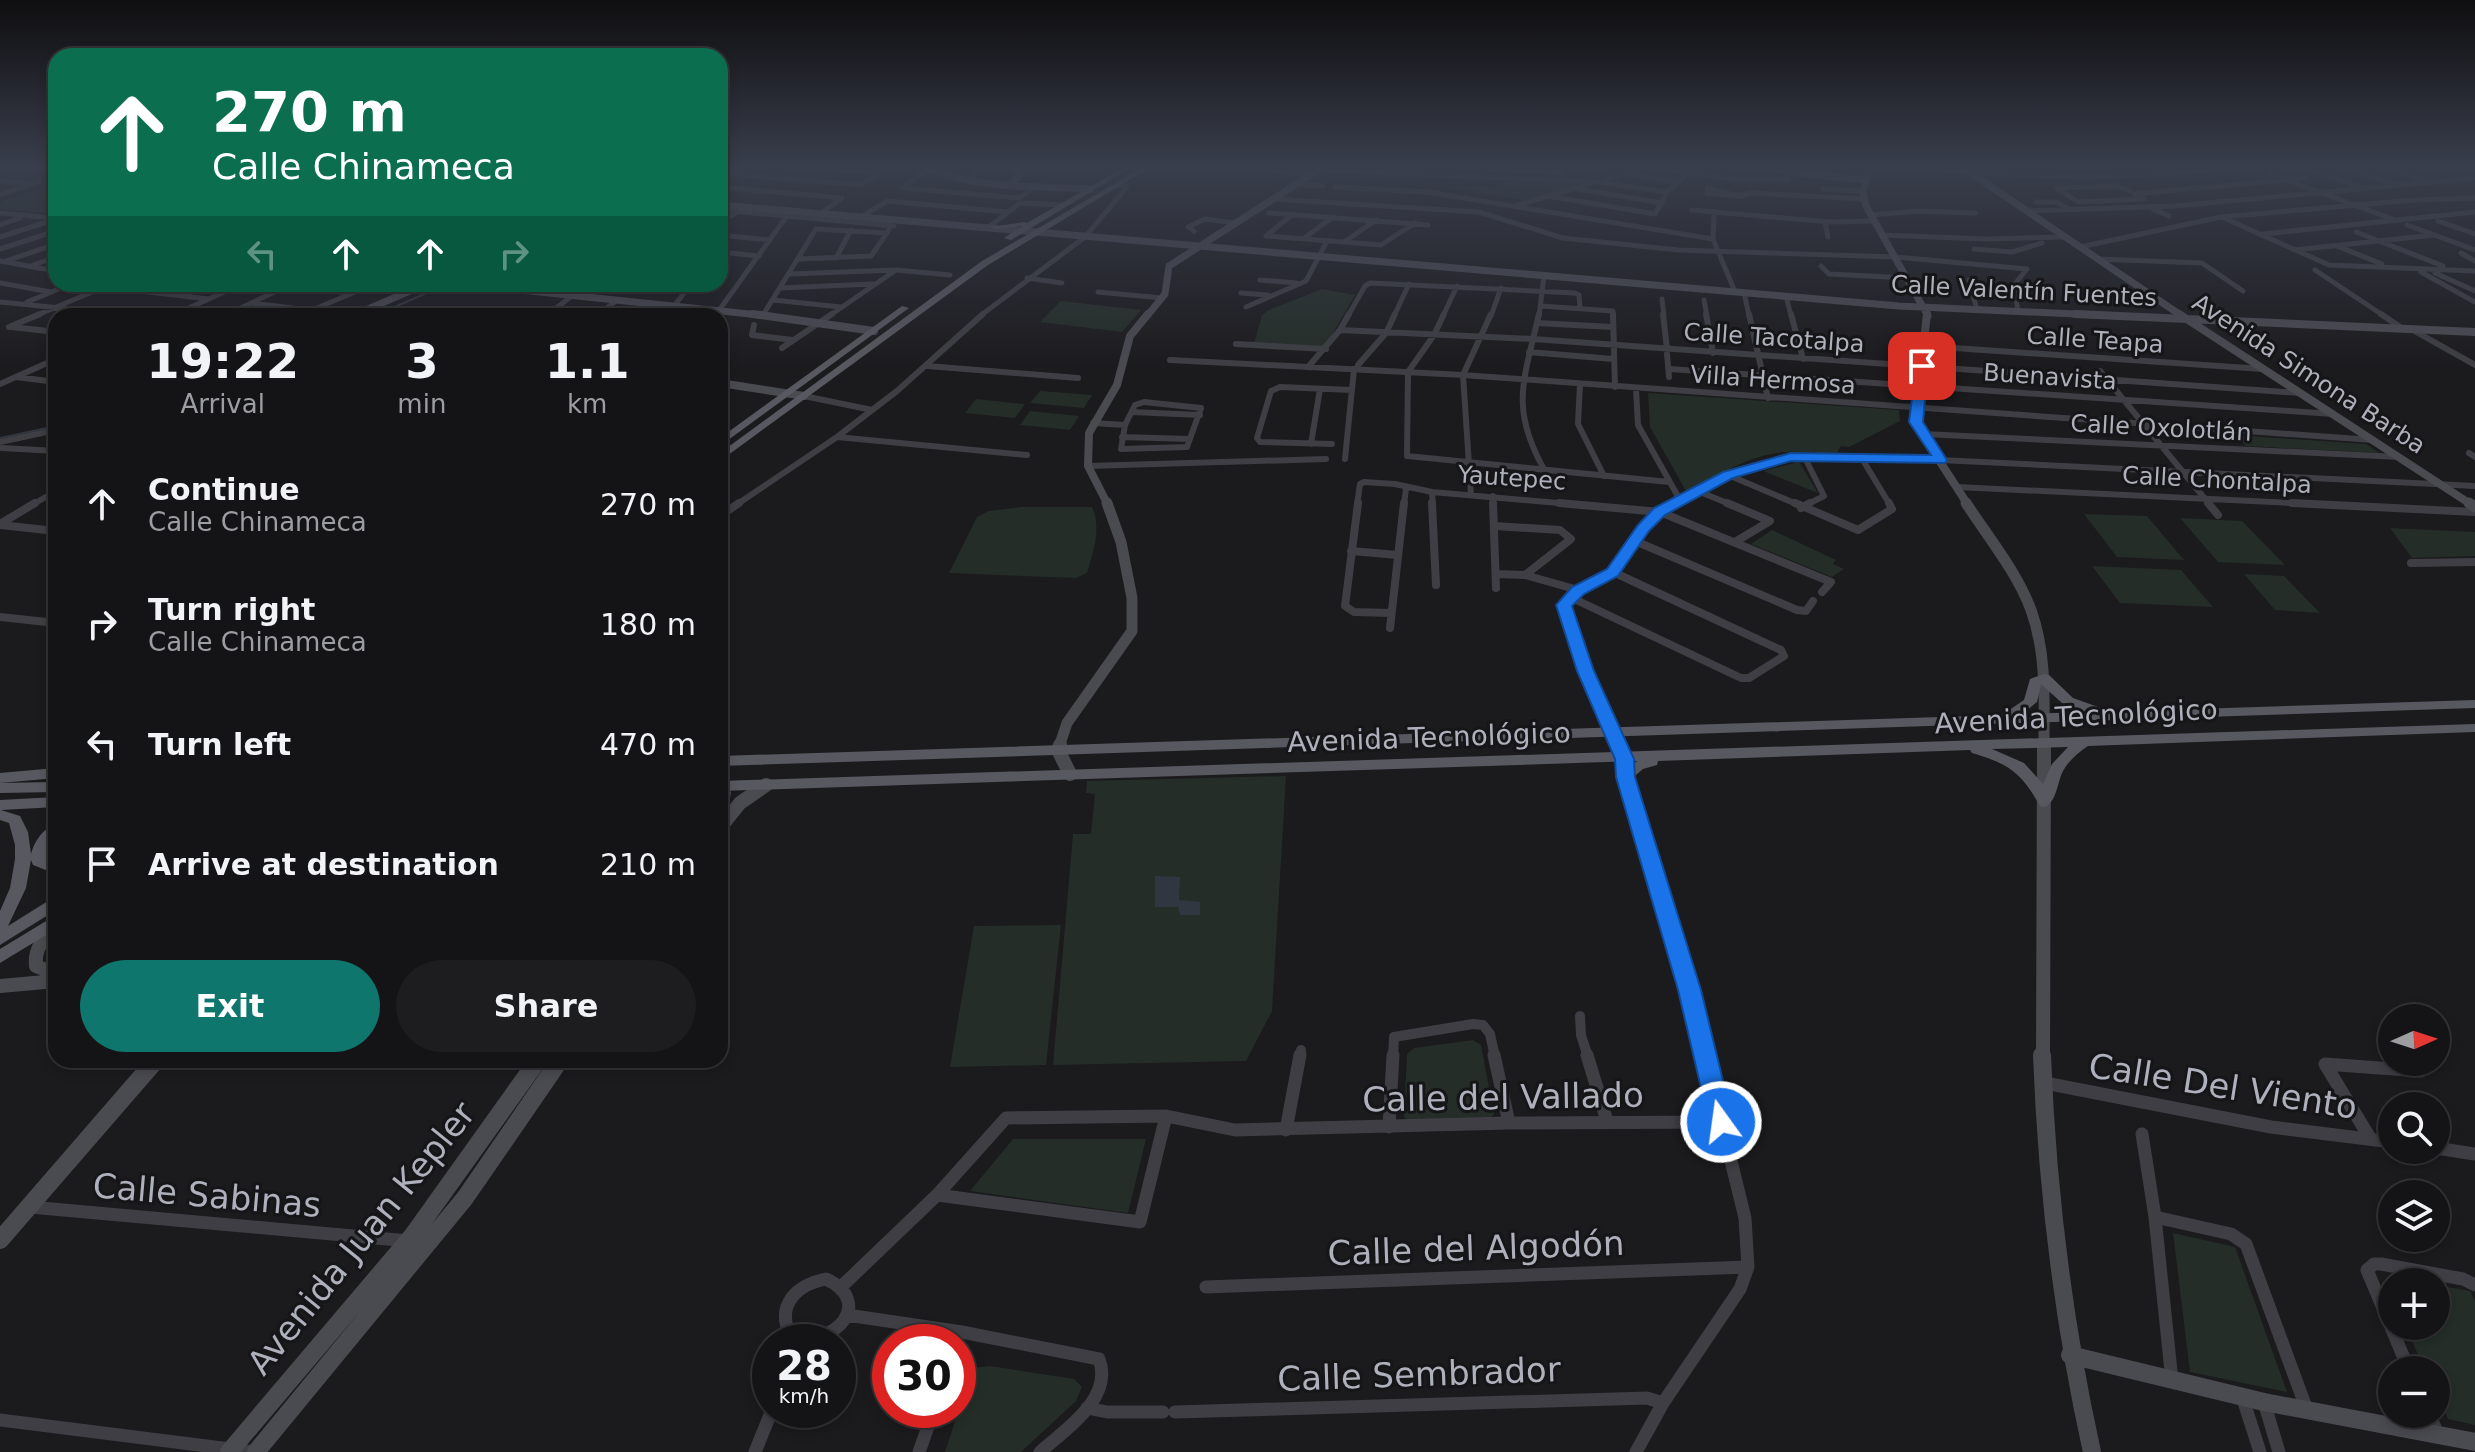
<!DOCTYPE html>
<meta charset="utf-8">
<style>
:root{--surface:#141416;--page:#1d1d1f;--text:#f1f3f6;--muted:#9d9ea1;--line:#333335;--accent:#0f766e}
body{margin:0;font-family:"DejaVu Sans",sans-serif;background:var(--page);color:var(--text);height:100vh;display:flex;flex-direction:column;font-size:30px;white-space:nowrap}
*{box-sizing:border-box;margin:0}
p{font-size:26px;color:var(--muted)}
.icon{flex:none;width:44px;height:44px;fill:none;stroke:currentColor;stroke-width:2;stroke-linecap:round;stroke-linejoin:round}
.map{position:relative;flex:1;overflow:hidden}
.sheet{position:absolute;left:48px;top:308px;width:680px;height:760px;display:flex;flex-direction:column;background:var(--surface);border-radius:24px;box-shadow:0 4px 12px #0003,0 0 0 2px var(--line)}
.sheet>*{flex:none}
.banner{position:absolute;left:48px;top:48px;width:680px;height:244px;border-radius:24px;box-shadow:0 4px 12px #0003,0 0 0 2px var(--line);background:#0b6e4f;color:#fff;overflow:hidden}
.needle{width:52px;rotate:87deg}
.buttons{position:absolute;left:2378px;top:1004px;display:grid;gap:16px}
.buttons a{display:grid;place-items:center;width:72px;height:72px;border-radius:50%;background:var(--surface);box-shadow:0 4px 12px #0003,0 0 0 2px var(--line);font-size:40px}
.speed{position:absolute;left:752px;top:1324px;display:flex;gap:16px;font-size:40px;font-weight:700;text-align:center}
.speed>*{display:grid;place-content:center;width:104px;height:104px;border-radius:50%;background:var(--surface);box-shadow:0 4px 12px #0003,0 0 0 2px var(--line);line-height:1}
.speed small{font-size:20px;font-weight:400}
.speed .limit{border:12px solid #d22;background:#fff;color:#111}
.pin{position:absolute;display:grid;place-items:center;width:68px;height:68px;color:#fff;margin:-34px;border-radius:16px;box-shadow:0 4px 12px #0006}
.me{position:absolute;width:88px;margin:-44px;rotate:346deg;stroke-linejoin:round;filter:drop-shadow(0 0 6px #0008)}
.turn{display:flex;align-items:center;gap:28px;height:168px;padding:0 32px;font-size:36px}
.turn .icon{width:104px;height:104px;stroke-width:2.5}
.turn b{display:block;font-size:56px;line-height:68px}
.lanes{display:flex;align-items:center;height:76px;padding:0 32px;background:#0003;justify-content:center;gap:40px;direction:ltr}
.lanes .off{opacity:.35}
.eta{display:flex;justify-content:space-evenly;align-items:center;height:136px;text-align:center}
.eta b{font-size:48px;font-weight:700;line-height:56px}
.cta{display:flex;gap:16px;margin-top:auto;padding:16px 32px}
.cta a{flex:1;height:92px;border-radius:48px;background:var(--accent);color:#fff;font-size:32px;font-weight:700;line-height:92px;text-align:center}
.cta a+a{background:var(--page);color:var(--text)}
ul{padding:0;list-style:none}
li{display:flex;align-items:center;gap:24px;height:120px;padding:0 32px}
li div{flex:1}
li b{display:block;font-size:30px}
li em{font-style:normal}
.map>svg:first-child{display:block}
.green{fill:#242d27}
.water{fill:#313741}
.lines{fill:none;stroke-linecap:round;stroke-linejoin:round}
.stream{stroke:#313741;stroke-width:2}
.street-far4{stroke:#3e3e44;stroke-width:5}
.street-far3{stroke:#3e3e44;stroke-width:6}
.street-far2{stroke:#3e3e44;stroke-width:8}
.street-far1{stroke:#3e3e44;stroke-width:10}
.street{stroke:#3e3e44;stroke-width:13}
.secondary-far4{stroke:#4a4a51;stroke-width:7}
.secondary-far3{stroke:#4a4a51;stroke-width:8}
.secondary-far2{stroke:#4a4a51;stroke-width:11}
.secondary-far1{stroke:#4a4a51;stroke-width:14}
.secondary{stroke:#4a4a51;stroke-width:18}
.primary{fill:#585860;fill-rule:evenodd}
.route{fill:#1a73e8;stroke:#114b97;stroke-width:2}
.labels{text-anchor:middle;stroke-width:6;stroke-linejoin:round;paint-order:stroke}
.far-street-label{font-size:24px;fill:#aeb0bb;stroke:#161518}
.street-label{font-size:28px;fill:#aeb0bb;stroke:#161518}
.near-street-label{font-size:34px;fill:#aeb0bb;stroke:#161518}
</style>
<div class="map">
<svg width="2475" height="1452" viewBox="0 0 2475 1452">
<rect width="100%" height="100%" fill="#1b1a1d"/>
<path class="green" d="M1500 182 1585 184 1528 201 1436 186 1505 187Z
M56 184V214L0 209V202Z
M1322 289 1355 295 1325 347 1254 344 1262 315 1269 310Z
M1061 301 1141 310 1122 332 1040 322Z
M1040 391 1092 395 1084 408 1030 403Z
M1648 393 1899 410 1900 421 1849 447 1841 446 1836 454C1820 453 1802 451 1786 452 1752 454 1716 476 1686 491L1650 427Z
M976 399 1024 404H1025L1015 418 965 413Z
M1030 411 1079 416 1070 430 1020 425Z
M2235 435 2366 444 2379 453 2246 446Z
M1799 462 1818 493 1763 471Z
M1021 507H1092C1102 528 1093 553 1087 573L1076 578 949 573 977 517 989 511Z
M2084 514 2147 516 2184 560 2117 557Z
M2180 518 2242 521 2285 565 2218 562Z
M2390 528 2475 532V556L2412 558Z
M1772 530 1836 560 1833 564 1844 569 1832 577 1751 544Z
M2092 566 2181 570 2213 607 2120 603Z
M2244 574 2284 576 2320 613 2275 610Z
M1286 776 1272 1011 1246 1061 1053 1065 1073 834H1091L1095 794 1086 793 1087 781Z
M1061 925 1046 1065 950 1067 974 926Z
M1473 1040 1481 1045 1494 1114 1489 1119 1411 1122 1404 1117 1407 1054 1414 1048Z
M1013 1139H1146L1128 1213 970 1191Z
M2173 1233 2235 1247 2287 1392 2190 1372Z
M2436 1285 2470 1291 2475 1301V1425L2448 1419 2436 1393V1370H2425L2405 1326H2436Z
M990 1366 1074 1379 1082 1387 1076 1401 1021 1452H945L972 1368Z"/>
<path class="water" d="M1155 876 1180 877 1179 900 1200 902V915H1180L1178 907H1155Z"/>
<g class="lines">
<path class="stream" d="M374 316 438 288
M0 438 56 426"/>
<path class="street-far4" d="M24 167 56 170
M1254 167 1309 176
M1650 167 1741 180H1788V172L1741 167
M1893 167C2008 176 2121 182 2235 167
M2345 167 2394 184
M2385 167 2423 180
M2304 168 2358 186
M814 169 881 173
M1236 169 1239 167
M1485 169 1562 173
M1319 170 1598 182 1667 192
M720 173 861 185 890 167
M2268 173 2392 219
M1628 174 1676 182
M968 180 977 171 974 167
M1604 180 1642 167
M0 181 24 183
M1296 184 1323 186
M720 187 842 198
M1335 187 1427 192 1713 239
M902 188 1019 198 1039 185
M902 188 928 169
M2057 188 2078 202 2144 199
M2057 188 2116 186 2130 191
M1579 189 1662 203
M1823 189 1863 191
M2135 194 2306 178
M0 195 40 181
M1548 196 1655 214 1667 192 1684 177
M1737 196 1751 193 1864 199
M1738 196 1708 188 1707 193 1743 196
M1272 199 1479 212 1563 238 1678 250 1896 257 2027 269
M2036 202H2056L2067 208
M1515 206 1589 184
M2153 209 2169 216
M720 210 894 226
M1692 210 1830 222 1875 221
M2027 211 2175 206 2475 178
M1714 212 1713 239 1735 292
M0 213 53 218
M1269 213 1428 225
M864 215 887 201 1008 212
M1870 215 1918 211 1975 213
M817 216 842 198
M2224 218 2329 265 2475 271
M2438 221 2475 234
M720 222 736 213
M1825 222 1828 237
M0 225 20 218
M2407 225 2475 250
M989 227 1020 203 1064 205
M1194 231 1188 227 1205 219 1235 223
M2356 232 2443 266
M2263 234 2475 212
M720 235 770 240
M1882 235 1986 239 2064 237
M1266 236 1381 245 1415 223
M1266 236 1293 214
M0 237 56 219
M1303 239 1333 217
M1344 242 1376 220
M2337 246 2382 264
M2080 247 2221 217 2415 200 2475 198
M0 249 56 231
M1974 249 2012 252 2042 243
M2294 250 2434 235
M720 252 759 256
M2461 253 2475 261
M836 258 851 230
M798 259 871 256 889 230
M2097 259 2202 263 2243 291
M0 261 56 271
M6 261 56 244
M33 265 56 257
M1821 266 1829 274 1908 278
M2315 270 2384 316
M2421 272 2475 302
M2435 273 2475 291
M789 274 896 270 950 275
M1027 278 1062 283
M1260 280 1297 283
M1969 280 1977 310
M0 283 51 292
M669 284 689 286
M286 286 350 293
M105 287 209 299
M780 288 873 284
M1098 292 1162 298
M1744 292 1749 316
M1241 293 1268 295
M184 295 208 284
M1786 296 1791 316
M1662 299 1664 316
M773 300 841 307
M1704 300 1707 316
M0 302 141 316
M27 302 71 284
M251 303 308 310
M675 305 691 284
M1541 306 1613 311V316
M1246 307 1306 281 1327 241
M2018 312 2014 285 2027 269
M763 315 816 229 886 233
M35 316 111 284
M171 316 242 284
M224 316 291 284
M298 316 374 284
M546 316 573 295
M597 316 617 300
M715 316 789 213
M829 316 896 270
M980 316 1085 237 1127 187 1118 185
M1348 316 1365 286 1370 283 1575 293 1579 295 1580 308
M1394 316 1409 284
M1443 316 1457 286
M1491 316 1501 288
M1539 316 1544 276"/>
<path class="street-far3" d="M121 314 142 316
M1444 314 1434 335 1408 372 1407 456 1669 482
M1539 314C1524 380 1509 408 1545 471
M1613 314 1615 387
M1663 314 1667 349
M1706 314 1713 353
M1749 314 1768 398
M1791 314 1803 359
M2381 314 2403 329
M171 316 176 314
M224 316 228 314
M298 316 303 314
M546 316 549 314
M597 316 600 314
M1537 323 1613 327
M754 325 752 335 793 340
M9 327 40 314
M12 327 56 332
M2411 329 2475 365
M1340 330 1533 339 2300 393
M1236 344 1326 349
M1925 346 2263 369
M782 348 832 314
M1529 352 1613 359
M1667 354 1669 377
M1170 360 1463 375 2373 440
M1358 365 1386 333 1395 314
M927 366 1078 378
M1308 367 1340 330 1349 314
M1669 369 2333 414
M2100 371 2210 505
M16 377 56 382
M0 384 56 359
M1580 384 1578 424 1604 476
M1636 389 1638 425 1680 500
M804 396 872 410
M1144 402 1201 408 1187 447 1121 449 1125 425 1135 405Z
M1132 412 1200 415
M1093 423 1125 425
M1923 434 2399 457
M837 437 1027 455
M1122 437 1190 439
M0 442 56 430
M1311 444 1320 389
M1332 444 1260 442 1257 438 1271 391 1280 387 1352 390
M2 448 56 451
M2469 453 2475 457
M1804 456 1824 496 1806 505
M1861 457 1890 505
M1345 459 1354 369
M1088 466 1326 459
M1728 475 1799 505
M1957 487 2334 505
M1695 490 1732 505
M1432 492 1433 505
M1471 495 1463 375 1491 314
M1493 496V505
M32 505 56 491
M736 505 837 437 897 391 983 314
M1357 505 1360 484 1364 482 1395 484 1432 492 1582 505
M1404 505 1406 488
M1671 505 1705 485 1781 458 1940 460 2475 486"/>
<path class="street-far2" d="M1358 503 1345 606 1354 612 1391 613
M1432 503 1436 585
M1493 503 1496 588
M1559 503 1660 512 1831 582 1822 592
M1727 503 1770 521 1735 542
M1795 503 1858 530 1892 509 1889 503
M2208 503 2218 515
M2292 503 2475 512
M1801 508 1810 503
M720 516 739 503
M0 524 35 503
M0 525 56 531
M1495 526 1560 530 1571 539 1525 575 1496 574
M1635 541 1797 610 1806 611 1813 601
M1351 551 1398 555
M2411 563 2475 562
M1525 575 1578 590
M1570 597 1741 678H1749L1784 656 1781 650 1613 572
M0 617 56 623
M1390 628 1404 503
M1612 731 1585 671 1564 609 1565 601 1578 590 1613 572 1643 528 1675 503"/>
<path class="street-far1" d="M1625 759V777L1689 990 1705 1057
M1580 1016 1581 1035 1588 1057
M1300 1057 1301 1050
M1393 1057 1394 1037 1473 1024 1483 1025 1490 1034 1495 1057"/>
<path class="street" d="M1494 1055 1509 1123
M1587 1055 1607 1121
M2045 1083 2271 1127 2392 1142
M1389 1127 1393 1055
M1286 1130 1300 1055
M2142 1134 2155 1217 2172 1381
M2370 1138 2325 1064 2421 1071
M2436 1148 2475 1154
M937 1195 1140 1222 1166 1116
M30 1207 409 1241
M2155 1217 2231 1234 2246 1244 2307 1410
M826 1279C874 1301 838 1348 790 1335 776 1305 796 1285 826 1279Z
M842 1286 937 1195 1006 1118 1166 1116 1235 1130 1509 1123 1721 1122
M1206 1287 1748 1267
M847 1315 962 1332 1099 1359C1114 1398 1066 1429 1040 1452
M2409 1370 2367 1270 2374 1264H2381L2463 1279 2475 1285
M2242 1396 2260 1452
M2264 1402 2279 1452
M1087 1408 1107 1412H1163
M1175 1412 1647 1398 1663 1403
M2429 1414 2438 1434
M0 1420 254 1452
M755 1452 772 1410
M919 1452 934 1410
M1636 1452 1663 1403 1740 1289 1748 1267 1745 1218 1705 1055"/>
<path class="secondary-far4" d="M925 167C976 190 1036 186 1091 189
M1783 167 1788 172 1866 180
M1869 167 1863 191 1866 206 1928 316
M1962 167 2182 316
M1012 183 1019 175 1014 167
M720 205 1899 306 2119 316
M462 284 769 316
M352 316 426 284
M1147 316 1165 294 1169 266 1323 167"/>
<path class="secondary-far3" d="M753 314 874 331
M1927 314 1916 408 1917 426 1968 505
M2075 314 2475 332
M2179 314 2472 505
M352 316 357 314
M720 383 804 396
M1108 505 1088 466 1089 433 1117 385 1130 336 1148 314"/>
<path class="secondary-far2" d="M1966 503C1988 537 2017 572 2031 610 2047 654 2044 702 2044 747
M2469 503 2475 507
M1059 747 1067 723 1132 631V598L1121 542 1107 503"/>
<path class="secondary-far1" d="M1060 745 1058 750 1070 774
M720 805 724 793 721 786
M720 828 740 803 766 785
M56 927C44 938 34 948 36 966L56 974
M0 986 56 981
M2043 1057 2044 745"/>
<path class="secondary" d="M2042 1055C2047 1189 2063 1321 2092 1452
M0 1240 156 1060
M2070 1355 2264 1402 2475 1442
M229 1452 413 1235 538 1060
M256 1452 465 1198 560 1060"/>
<path class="primary" d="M1124 167H1132L1011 240 1004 238 1022 226 995 229 991 227 1024 222 1027 223Z
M1143 167H1151L988 265 720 461V453L982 261Z
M902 306 909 308 720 446V438Z
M2044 674 2049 675 2073 698 2101 708 2102 712 2475 700V708L720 766V756L2002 715 2024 700 2030 679ZM2041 684 2063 704 2086 712 2022 714 2037 702Z
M2475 724V732L2088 746C2078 753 2069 760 2063 771 2057 783 2057 801 2045 807L2040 806C2021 772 2009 764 1972 753L1970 750 1658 761 1657 765 1643 769 1630 780 1625 782 1618 777 1637 761 720 791V781ZM2068 747 2052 764 2043 784 2024 763 1992 749Z
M56 768V778L0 783V773Z
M56 782V792L0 793V783Z
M56 797V807L1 810 20 816 28 832 31 854C34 842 43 828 56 824V838L48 848 46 856 56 862V874L33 865 31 860 26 888 8 926 56 896V910L0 945V911L10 888 15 859V845L9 823 0 820V800Z
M56 915V929L0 963V949Z"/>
</g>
<linearGradient id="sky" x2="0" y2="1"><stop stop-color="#0f0e10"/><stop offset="0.45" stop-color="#393e4c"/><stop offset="1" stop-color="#393e4c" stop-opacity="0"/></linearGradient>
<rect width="2475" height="370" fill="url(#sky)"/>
<path class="route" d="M1922 362 1928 366 1923 422 1947 460 1945 463 1791 461 1733 478 1665 515 1649 531 1618 576 1584 594 1572 606 1594 671 1634 759 1635 777 1701 990 1733 1122 1730 1130 1721 1133 1712 1130 1709 1122 1678 990 1616 777 1615 759 1577 671 1556 605 1572 587 1607 569 1638 525 1654 508 1723 472 1791 453 1931 455 1909 422 1916 366Z"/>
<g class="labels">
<g class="far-street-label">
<text transform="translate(2024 291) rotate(3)" y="8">Calle Valentín Fuentes</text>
<text transform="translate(1774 338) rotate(4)" y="8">Calle Tacotalpa</text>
<text transform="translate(2095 340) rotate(4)" y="8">Calle Teapa</text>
<text transform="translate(2309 374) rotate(33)" y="8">Avenida Simona Barba</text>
<text transform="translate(2050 377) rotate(4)" y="8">Buenavista</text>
<text transform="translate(1773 380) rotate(4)" y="8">Villa Hermosa</text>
<text transform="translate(2161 428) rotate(3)" y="8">Calle Oxolotlán</text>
<text transform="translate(1512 478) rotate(4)" y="8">Yautepec</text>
<text transform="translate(2217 480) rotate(3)" y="8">Calle Chontalpa</text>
</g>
<g class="street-label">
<text transform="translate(2076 716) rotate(-3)" y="10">Avenida Tecnológico</text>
<text transform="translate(1429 737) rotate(-2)" y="10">Avenida Tecnológico</text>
</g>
<g class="near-street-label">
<text transform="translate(2223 1086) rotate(9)" y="12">Calle Del Viento</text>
<text transform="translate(1503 1097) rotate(-1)" y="12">Calle del Vallado</text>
<text transform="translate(207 1195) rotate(5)" y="12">Calle Sabinas</text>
<text transform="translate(361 1238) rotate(-51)" y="12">Avenida Juan Kepler</text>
<text transform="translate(1476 1248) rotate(-2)" y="12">Calle del Algodón</text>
<text transform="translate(1419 1374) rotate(-2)" y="12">Calle Sembrador</text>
</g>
</g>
</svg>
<div class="buttons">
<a><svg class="needle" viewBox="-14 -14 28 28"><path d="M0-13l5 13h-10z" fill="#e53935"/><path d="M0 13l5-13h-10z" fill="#9d9ea1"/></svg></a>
<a><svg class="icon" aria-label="search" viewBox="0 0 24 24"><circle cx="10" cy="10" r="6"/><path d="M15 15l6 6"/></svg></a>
<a><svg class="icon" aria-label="layers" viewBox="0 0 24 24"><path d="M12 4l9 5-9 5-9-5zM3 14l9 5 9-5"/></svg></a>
<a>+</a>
<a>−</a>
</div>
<div class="speed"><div>28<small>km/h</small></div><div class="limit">30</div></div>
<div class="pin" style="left:1922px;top:366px;background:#d93025"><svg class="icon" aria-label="arrive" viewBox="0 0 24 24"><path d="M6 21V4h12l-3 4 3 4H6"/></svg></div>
<svg class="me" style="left:1721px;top:1122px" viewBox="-20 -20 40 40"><circle r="17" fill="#1a73e8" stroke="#fff" stroke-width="3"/><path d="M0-11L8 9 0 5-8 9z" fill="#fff"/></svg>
<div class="banner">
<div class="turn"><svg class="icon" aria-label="ahead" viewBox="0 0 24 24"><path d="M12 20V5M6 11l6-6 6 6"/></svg><div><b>270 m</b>Calle Chinameca</div></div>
<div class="lanes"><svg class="icon off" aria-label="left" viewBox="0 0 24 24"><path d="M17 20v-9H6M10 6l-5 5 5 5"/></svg><svg class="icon" aria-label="ahead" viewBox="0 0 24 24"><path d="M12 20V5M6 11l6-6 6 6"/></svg><svg class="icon" aria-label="ahead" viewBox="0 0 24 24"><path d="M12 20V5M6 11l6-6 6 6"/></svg><svg class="icon off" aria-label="right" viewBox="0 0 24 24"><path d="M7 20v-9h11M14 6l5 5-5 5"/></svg></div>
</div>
<section class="sheet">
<div class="eta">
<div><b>19:22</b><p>Arrival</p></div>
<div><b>3</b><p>min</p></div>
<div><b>1.1</b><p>km</p></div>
</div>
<ul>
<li><svg class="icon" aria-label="ahead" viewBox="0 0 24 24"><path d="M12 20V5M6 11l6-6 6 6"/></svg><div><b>Continue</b><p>Calle Chinameca</p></div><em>270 m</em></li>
<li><svg class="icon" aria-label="right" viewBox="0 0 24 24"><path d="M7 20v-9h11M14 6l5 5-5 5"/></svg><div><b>Turn right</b><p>Calle Chinameca</p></div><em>180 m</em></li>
<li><svg class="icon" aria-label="left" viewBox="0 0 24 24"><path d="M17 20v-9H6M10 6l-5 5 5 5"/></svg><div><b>Turn left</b></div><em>470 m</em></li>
<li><svg class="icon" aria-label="arrive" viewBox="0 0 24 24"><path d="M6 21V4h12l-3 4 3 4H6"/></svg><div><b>Arrive at destination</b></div><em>210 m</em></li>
</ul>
<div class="cta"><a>Exit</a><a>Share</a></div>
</section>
</div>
